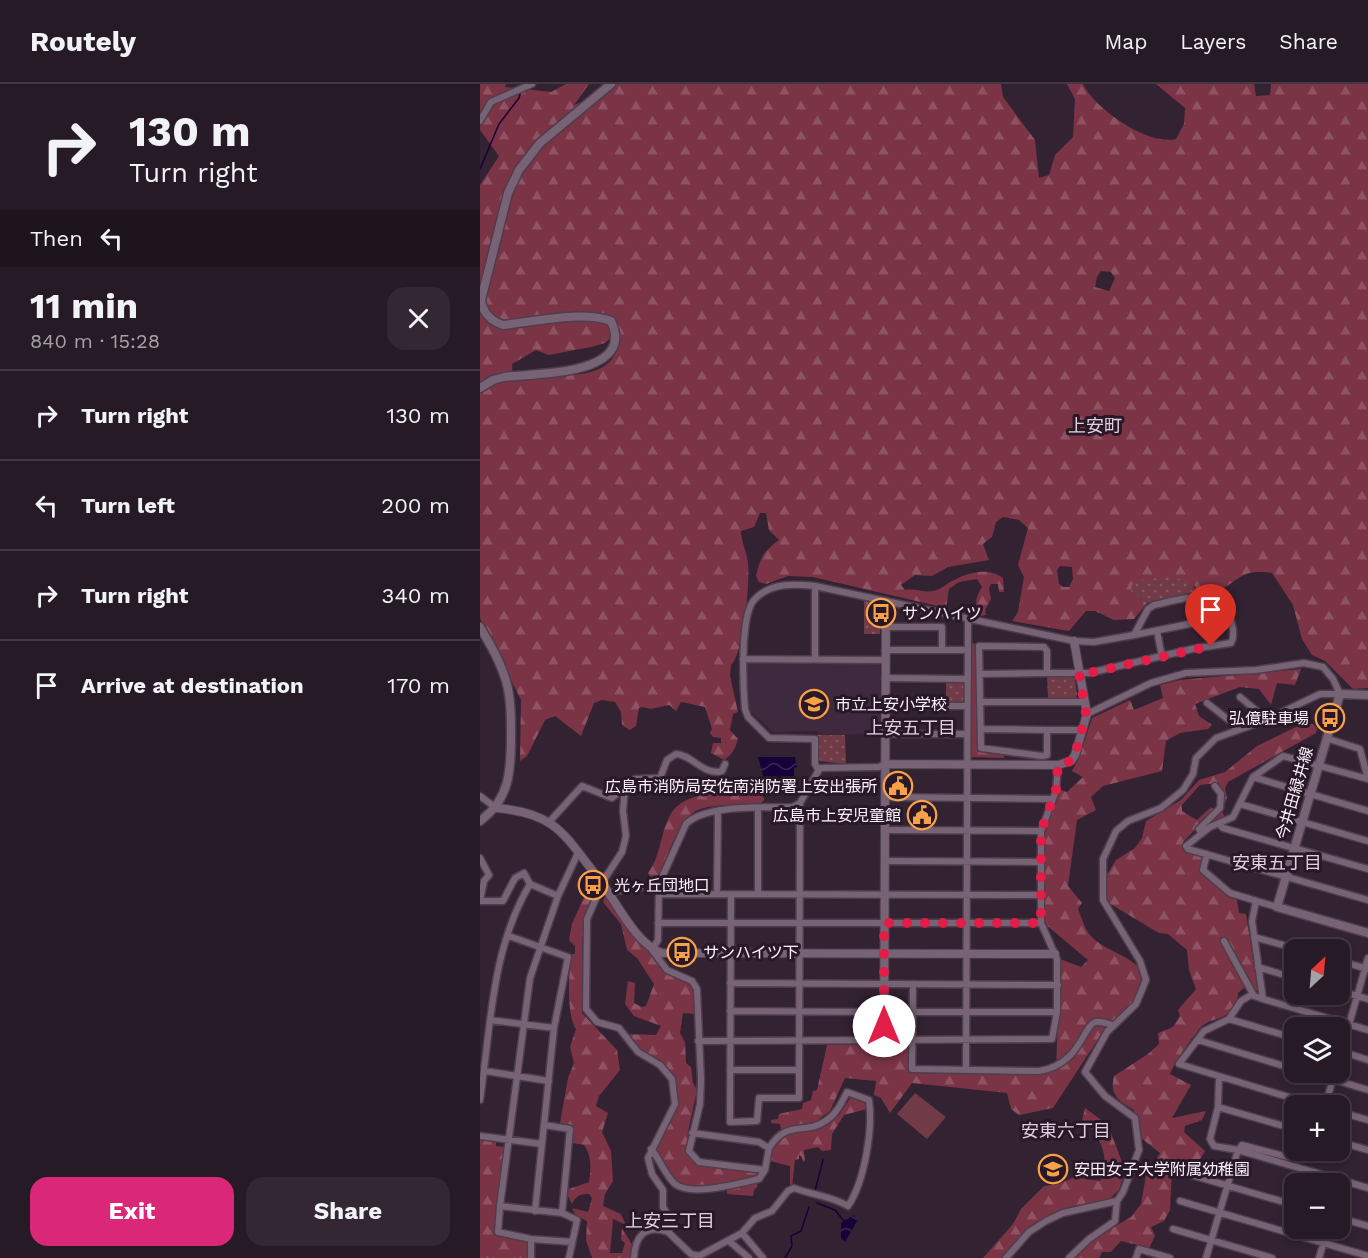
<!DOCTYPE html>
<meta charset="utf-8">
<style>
:root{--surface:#261a26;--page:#322732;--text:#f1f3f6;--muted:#a4a1a7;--line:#423843;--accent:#db2777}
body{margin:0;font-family:"Work Sans","Noto Sans JP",sans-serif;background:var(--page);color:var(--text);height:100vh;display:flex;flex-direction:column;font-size:22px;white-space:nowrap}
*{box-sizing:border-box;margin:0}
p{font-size:20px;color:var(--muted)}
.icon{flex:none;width:33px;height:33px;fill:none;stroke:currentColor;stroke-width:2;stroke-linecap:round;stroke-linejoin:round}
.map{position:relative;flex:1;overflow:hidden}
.drawer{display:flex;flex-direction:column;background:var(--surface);width:480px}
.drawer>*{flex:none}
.guide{background:#261a26;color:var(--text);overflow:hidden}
.needle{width:39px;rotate:26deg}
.tools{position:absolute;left:804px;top:855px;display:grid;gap:12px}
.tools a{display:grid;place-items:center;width:66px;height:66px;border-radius:12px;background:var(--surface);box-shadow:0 3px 9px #0003,0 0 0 2px var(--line);font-size:30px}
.pin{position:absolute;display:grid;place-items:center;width:51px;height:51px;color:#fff;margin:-62px -26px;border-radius:50% 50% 50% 0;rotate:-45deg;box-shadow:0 0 6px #0007}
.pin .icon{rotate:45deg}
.me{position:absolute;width:66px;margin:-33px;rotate:0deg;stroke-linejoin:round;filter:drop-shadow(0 0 4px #0008)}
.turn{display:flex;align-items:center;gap:21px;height:126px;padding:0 30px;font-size:27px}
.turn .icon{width:78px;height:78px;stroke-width:2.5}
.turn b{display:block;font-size:42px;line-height:51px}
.then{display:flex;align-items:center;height:57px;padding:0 30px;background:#0003;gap:12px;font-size:22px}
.round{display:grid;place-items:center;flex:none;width:63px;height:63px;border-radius:18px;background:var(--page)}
.summary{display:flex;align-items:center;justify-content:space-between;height:102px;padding:0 30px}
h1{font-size:36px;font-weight:700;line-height:45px}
.button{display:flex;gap:12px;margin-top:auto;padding:12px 30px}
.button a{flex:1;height:69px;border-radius:18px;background:var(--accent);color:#fff;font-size:24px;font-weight:700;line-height:69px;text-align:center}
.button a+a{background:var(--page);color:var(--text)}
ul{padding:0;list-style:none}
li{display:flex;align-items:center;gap:18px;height:90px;padding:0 30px;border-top:2px solid var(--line)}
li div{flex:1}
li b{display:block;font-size:22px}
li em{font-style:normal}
header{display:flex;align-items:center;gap:36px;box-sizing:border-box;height:84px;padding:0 30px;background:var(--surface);border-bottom:2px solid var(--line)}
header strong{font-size:28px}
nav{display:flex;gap:33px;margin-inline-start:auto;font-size:21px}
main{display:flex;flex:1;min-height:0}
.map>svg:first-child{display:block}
.built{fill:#3f293e}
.green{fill:#713a47}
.forest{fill:url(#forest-firs);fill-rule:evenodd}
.park{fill:url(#park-dots)}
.water{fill:url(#water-waves)}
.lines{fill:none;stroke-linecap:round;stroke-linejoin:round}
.stream{stroke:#160239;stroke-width:1.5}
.minor-casing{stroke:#4c3e4b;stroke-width:9}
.tertiary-casing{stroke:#4c3e4b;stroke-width:10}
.secondary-casing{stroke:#4c3e4b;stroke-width:11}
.minor{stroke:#776375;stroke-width:6}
.tertiary{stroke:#776375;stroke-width:8}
.secondary{stroke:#776375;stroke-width:8}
.tertiary-bridge-casing{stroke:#4c3e4b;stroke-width:10;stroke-linecap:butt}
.tertiary-bridge{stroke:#776375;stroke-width:8}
.route{stroke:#e11d48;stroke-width:10;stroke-dasharray:0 18}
.labels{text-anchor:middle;stroke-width:6;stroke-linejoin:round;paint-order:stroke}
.poi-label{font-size:16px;fill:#fcf1fb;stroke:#291928;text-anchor:start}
.street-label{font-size:16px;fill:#fcf1fb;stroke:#291928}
.neighbourhood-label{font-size:18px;fill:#e3cde1;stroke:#291928}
</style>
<header>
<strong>Routely</strong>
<nav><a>Map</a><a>Layers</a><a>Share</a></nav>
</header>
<main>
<section class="drawer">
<div class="guide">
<div class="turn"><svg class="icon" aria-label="right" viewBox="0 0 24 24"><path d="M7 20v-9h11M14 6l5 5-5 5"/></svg><div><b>130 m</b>Turn right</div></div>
<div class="then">Then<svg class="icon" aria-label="left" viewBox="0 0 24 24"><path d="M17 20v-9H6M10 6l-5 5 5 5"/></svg></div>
</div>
<div class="summary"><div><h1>11 min</h1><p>840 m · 15:28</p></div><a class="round"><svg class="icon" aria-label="close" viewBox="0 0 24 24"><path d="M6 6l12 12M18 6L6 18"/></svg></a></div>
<ul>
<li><svg class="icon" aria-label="right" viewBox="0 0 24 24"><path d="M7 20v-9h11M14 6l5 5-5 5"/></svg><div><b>Turn right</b></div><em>130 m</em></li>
<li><svg class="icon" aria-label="left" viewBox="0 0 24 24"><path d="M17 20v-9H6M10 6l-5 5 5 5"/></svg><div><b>Turn left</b></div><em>200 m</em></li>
<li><svg class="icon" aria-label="right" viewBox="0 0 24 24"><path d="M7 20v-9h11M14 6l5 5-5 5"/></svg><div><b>Turn right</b></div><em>340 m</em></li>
<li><svg class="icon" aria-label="arrive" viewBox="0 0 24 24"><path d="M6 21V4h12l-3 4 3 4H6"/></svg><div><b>Arrive at destination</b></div><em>170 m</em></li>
</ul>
<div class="button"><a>Exit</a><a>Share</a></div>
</section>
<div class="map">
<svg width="888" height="1174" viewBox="0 0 888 1174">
<defs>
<pattern id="forest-firs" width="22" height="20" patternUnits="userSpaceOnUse" patternTransform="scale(1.5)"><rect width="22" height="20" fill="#7a3446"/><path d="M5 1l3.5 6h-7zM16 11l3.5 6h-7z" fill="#8e5262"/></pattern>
<pattern id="park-dots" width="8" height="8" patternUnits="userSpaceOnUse" patternTransform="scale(1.5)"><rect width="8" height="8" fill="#713a47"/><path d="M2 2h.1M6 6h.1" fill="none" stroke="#865762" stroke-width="1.8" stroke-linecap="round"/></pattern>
<pattern id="water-waves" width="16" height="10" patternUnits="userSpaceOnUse" patternTransform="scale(1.5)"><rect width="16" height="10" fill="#160239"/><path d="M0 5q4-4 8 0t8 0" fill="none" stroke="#392757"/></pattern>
</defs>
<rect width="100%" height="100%" fill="#332232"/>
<path class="built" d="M269 578H396L400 582V650L338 651V647L293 648 270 627 266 614V581Z"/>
<path class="green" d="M435 1009 466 1033 447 1055 417 1030Z"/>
<path class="forest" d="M0 0H26L25 3 71 8 86 0H109L94 21 112 14 122 0H521L523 13 555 56 559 94 569 91 575 71 593 53 595 15 587 0H603C615 25 668 62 696 55L704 40 705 24 676 0H774L776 12 790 11 791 0H888V604L873 605 845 577 832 571 822 555 813 521 792 489C759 484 761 497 737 507 732 509 723 508 717 508L715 502 651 508 667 519 654 535 634 536 615 527H606L589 547 532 537 538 528 544 493 538 481 548 444 539 436 523 433 516 438 512 453 503 460 509 476 468 483 452 492 435 491 421 501 425 506C435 504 443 509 453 507 461 506 467 499 474 496 488 488 509 483 523 494L524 508H519L518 500H511L509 505 511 515 505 526 506 531 501 532C493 523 496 512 502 503L497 495 479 498 469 505 466 524 333 493 308 492 286 500 279 498 276 492C281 472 283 468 299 456L289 446 286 429H280L274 443 261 447C261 458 267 468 268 479 270 497 264 569 251 581L250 592 258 628 253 630 250 646 258 655C255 665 253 670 244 676L231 669 233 659H241V654L233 653 230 649 232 645 225 623 201 618 196 627 189 621 171 625 162 623 159 624 156 642 150 646 142 641 141 628 135 618 122 616 114 619 101 652 75 632 65 636 47 672 40 677 41 616 0 534V101L19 72 0 46ZM621 187 631 188 635 194 629 207 615 203 617 193ZM140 245C142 308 71 285 33 296L32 280 56 266 69 271 111 263 125 259ZM580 482 592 483 593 495 589 503H583L579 500 577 486Z
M490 559 497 560 498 664 505 669H524V674L489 673Z
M821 585 815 601 797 599 791 621 779 605 760 603 715 620 719 632 732 641 728 645 700 649 686 657 682 687 623 702 611 713 616 726 597 736 588 802 602 819 598 825C602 834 604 844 610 851 624 868 654 871 663 890L654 917 626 943 573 1024 539 1031 531 1025 527 1009 432 999 410 1029 401 1014 394 1011 396 997 365 994 350 1027 339 1035 343 1043 359 1031 371 1013 383 1016 387 1025 364 1031 352 1050 351 1066 342 1067 338 1063 324 1066 325 1077 323 1078 322 1073 319 1071V1075L315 1076 312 1103 310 1102V1082L290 1077 293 1063 302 1053 300 1040 291 1039V1036L298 1035 299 1030 322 1025 323 1019 331 1016 333 1007 337 1006 347 961 429 960 430 988 576 987 580 875 601 883 608 876 565 840 564 747 578 705 587 708 603 693 592 687 599 674 612 634 650 616 654 626 683 614 680 601 700 596Z
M822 640H833L837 644 836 649 748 698 745 704 747 714 742 727 745 734 729 741V738C744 726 745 717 739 699L720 701 702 721V727L717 736 731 723 734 726 703 758C703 769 713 770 723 773L720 788 749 813 757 816 759 829 766 830 778 907 764 904 758 909C756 937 736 931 722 942 716 947 692 983 690 990L711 1001 692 1034 726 1027 722 1036 705 1042 704 1048 725 1067 715 1083 692 1086 690 1126 684 1137 671 1143 675 1152 669 1164 641 1157 631 1168H622L619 1174H594L610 1157 651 1133 661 1120 666 1091 680 1069 661 1054 654 1026C639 1017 629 1012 634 992L668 970 679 960 678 949 693 943 700 932 698 926 716 905 709 886 707 866 688 850 679 849 627 818 625 794 636 776 655 764 662 754 666 737 701 716 719 696 745 688 777 662Z
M280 699 284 716 280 720C262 722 238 719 220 725 199 732 184 779 177 799H174L168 789C182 771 180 746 192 728 208 706 241 711 263 706 269 704 274 700 280 699Z
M111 797 117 803 103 834 102 929 137 966 140 986 119 1012 116 1022 128 1029 122 1048 131 1067 133 1097 125 1110 123 1122 141 1130 146 1141 133 1135 130 1169H142L145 1159 141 1156 142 1144 153 1162 154 1174H112L106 1156 107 1137 96 1132 92 1124 108 1128 112 1114 109 1110C100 1110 96 1112 92 1120L87 1110 89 1105 109 1098C111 1085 112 1072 104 1061L93 1059V1042L80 1039 88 994 94 979 90 963 96 945C86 931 89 889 91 870H95V862L89 856 92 840Z
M127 807 185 888 214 901 216 906 214 930 203 929 200 949 205 958 206 979 211 983 213 999 217 1006 208 1048 207 1069 217 1079 279 1087 278 1092C261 1099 216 1107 199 1098 187 1092 180 1076 173 1065 190 1035 212 1017 186 986 184 983 181 976 178 975 160 968 158 966 146 950L176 951 181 942 154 932 145 920 148 897 155 899 154 919 162 923 166 922 174 900 157 874 147 866 141 840 123 818Z
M605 1024 628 1041 645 1086 639 1106 626 1118 587 1124 570 1131 548 1145 521 1174H503L533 1140 541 1125 564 1102 579 1100 594 1093 620 1097C629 1075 624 1062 610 1042L601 1041Z
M0 1053 16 1056V1062L24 1063 15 1150 41 1154 47 1159V1174H0Z
M275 1097 278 1102 274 1106 273 1112 247 1110V1105Z"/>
<path class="park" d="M688 493C699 495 712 496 717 508L667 519 651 508 652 501 659 496Z
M384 516 399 519 401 523 400 550H384Z
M567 592H591L595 594 597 611 595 615H568Z
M466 597 485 599 483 619H466Z
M338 651H365L366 680 338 677Z"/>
<path class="water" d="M278 673H315L317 683 314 684V697L309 709 288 711Z
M374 1131 377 1137 365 1158 361 1154V1139Z"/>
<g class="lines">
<path class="stream" d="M0 85 19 40 39 14 41 7
M335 1107 343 1076
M337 1119 355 1126 364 1137
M305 1174 312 1162 311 1152 321 1147 329 1123"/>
<g class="minor-casing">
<path id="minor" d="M0 37 11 18 52 0
M406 543H462V566
M677 547 682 573
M654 551 749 532
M405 566H488
M263 575 405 576
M335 575V502
M500 590 567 589
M405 594 488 595
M760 613 778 628 781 638
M501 618H603
M727 619 750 637 757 646
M405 622H487
M607 630 671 599 706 589 776 586 824 579 843 583 853 595 860 610
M501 645 567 646
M405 650H487
M846 654 880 665 888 695 803 672 773 693 753 733 730 743 706 762 708 765 888 816
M338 685 335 680V655L289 654 268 633 265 625C263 603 260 532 274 516 290 498 315 500 335 502L594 557 614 558 654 551 668 525 674 521C699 516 736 501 749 532 753 540 755 552 751 559L712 565 609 589H567V567L564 563 499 562 501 664 562 672 567 671V646H600
M773 693 888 727
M145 703 143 727 146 752 142 768 125 794 107 835 106 925 117 938 139 944 158 968 180 981 192 995 195 1020 168 1074 172 1090 183 1106V1123L193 1139 188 1148C164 1140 155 1153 154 1174
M0 712 16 724
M405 713 572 715
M760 720 888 757
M70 737 102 702 132 714 155 695 180 694 187 676 196 670C213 671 223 692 242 687L245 680
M739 740 743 744 888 785
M405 746 561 747
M721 749 719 745 740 724 741 710 735 702
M727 770 723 786 750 809 797 823
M0 774 9 791 4 797 0 817H23L35 794 44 789 50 800
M405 777 561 778
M179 810 561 811
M237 810 238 727
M251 810 250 1038 277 1037 279 1014H319L320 719
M278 810V725
M130 811 136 807 160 804
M776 817 772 837 783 915 771 911 761 917 749 935 724 947 699 980 838 1022
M178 839H561
M774 853 821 866
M744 857 774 912
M860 877 888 885
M778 883 814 894
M250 899 578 901
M433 900 432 985 559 987C600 981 603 942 615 938 620 937 628 940 633 941
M860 907 888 915
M783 915 888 946
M250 927 404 928
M433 928H577
M749 935 814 954
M10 936 74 944
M718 956 814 985
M218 957 572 955 577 928V875L561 839V747L576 707 578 681
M860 967 888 976
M860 972 888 874
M250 986H319
M486 986 488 535
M5 987 69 997
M828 988 888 1006
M739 993 738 1023 730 1055 734 1062 758 1066 888 1104
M0 1016C11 943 11 865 50 800L78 812
M845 1022 855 988
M738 1023 814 1045
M860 1028 888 1036
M64 1041 90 1045 82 1129
M0 1052 62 1060 74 944 88 873 29 852
M860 1058 888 1066
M171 1065C180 1075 184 1090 195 1100 211 1113 260 1099 279 1095L285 1086 289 1064 279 1058 212 1049
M285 1086 219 1078 209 1067 220 1020 221 996 217 905 212 897 187 886 172 866 178 856 179 800 206 740C225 720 285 724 313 723L320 719 340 684 399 683 405 680
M708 1090 814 1121
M860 1105 862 1096
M700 1117 888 1172
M20 1122 82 1129 97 1136 89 1174
M55 1127 62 1060
M860 1134 888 1142
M693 1145 792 1174
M188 1148 211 1170 219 1172 262 1149 275 1134 292 1127 308 1107 314 1104C332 1111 351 1112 368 1122 385 1097 393 1044 389 1016L367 1008C362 1018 357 1029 347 1036 325 1052 308 1034 289 1064
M262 1149 283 1174
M51 1155 92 1158
M249 1157 269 1174
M51 1174V1155L18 1148 20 1122 50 894 78 812 98 769
M526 1174 549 1148 566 1137 583 1129 637 1117 643 1108 659 1066 655 1034 625 1012 605 988 627 948 656 920 666 896 660 877 623 816V775L636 747 648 737 681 724 703 706 713 690 716 674 736 654 781 638 840 610H860
M589 1174 609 1155 635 1137 637 1117
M656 1174 659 1165 690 1174
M726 1174 758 1066 762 1061 812 1074 825 1073 831 1066
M839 1174 848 1144"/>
</g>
<g class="tertiary-casing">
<path id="tertiary" d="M405 680 578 681 591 677 595 671 607 630 594 557
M16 724C77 729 84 751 119 795
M126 805C140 825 158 861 182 869L575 870
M404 957 406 518"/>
</g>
<g class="secondary-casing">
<path id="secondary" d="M0 304 13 296 24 293C55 289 157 292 131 237 103 226 53 238 23 241 11 237 3 230 1 216L28 109 39 86 60 59 131 0
M0 543C10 560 20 577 26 597 31 614 31 633 31 651 31 687 30 715 0 737
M888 611 860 610 797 823 888 849"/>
</g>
<use href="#minor" class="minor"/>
<use href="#tertiary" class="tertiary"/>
<use href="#secondary" class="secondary"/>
<g class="tertiary-bridge-casing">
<path id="tertiary-bridge" d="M119 795 126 805"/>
</g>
<use href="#tertiary-bridge" class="tertiary-bridge"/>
</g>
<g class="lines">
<path class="route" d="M404 942V839H561V747L576 706 578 681 591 677 595 671 606 630 599 589H609L731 562"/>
</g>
<defs>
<g id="bus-ring" transform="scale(1.5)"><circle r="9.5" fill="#291928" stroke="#f7a149" stroke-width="1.5"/><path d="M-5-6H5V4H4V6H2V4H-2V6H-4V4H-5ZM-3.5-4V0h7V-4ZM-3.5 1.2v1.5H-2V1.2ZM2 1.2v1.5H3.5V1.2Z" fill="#f7a149"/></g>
<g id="school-ring" transform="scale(1.5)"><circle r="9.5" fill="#291928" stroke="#f7a149" stroke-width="1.5"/><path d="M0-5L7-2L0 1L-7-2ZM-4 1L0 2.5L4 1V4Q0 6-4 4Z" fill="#f7a149"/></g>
<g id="civic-ring" transform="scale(1.5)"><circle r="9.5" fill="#291928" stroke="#f7a149" stroke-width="1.5"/><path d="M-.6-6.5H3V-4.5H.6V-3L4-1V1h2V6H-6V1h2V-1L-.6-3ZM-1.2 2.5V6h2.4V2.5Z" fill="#f7a149"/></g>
</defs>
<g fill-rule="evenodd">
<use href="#bus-ring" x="401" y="529"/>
<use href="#school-ring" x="334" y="620"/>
<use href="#bus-ring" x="850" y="634"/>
<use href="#civic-ring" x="418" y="702"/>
<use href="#civic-ring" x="442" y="731"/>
<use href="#bus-ring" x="113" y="801"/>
<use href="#bus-ring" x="202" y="868"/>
<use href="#school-ring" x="573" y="1085"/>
</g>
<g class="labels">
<g class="poi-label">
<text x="422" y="535">サンハイツ</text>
<text x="355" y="626">市立上安小学校</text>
<text x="829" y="640" text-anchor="end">弘億駐車場</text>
<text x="397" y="708" text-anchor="end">広島市消防局安佐南消防署上安出張所</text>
<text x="421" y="737" text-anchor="end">広島市上安児童館</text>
<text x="134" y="807">光ヶ丘団地口</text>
<text x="223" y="874">サンハイツ下</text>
<text x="594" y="1091">安田女子大学附属幼稚園</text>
</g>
<g class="street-label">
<text transform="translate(814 709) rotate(-74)" y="6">今井田緑井線</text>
</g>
<g class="neighbourhood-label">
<text x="615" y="348">上安町</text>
<text x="431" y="650">上安五丁目</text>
<text x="797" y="785">安東五丁目</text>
<text x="586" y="1053">安東六丁目</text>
<text x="190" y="1143">上安三丁目</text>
</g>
</g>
</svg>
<div class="tools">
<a><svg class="needle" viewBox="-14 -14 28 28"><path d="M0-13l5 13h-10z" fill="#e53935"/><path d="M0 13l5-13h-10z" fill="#a4a1a7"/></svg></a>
<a><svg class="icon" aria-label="layers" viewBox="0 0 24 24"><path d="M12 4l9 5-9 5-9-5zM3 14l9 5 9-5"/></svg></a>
<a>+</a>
<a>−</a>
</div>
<div class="pin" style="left:731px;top:562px;background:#d93025"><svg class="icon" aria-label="arrive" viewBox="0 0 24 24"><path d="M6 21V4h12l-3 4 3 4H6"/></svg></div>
<svg class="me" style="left:404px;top:942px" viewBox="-20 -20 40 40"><circle r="19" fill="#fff"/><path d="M0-13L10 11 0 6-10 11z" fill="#e11d48"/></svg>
</div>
</main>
